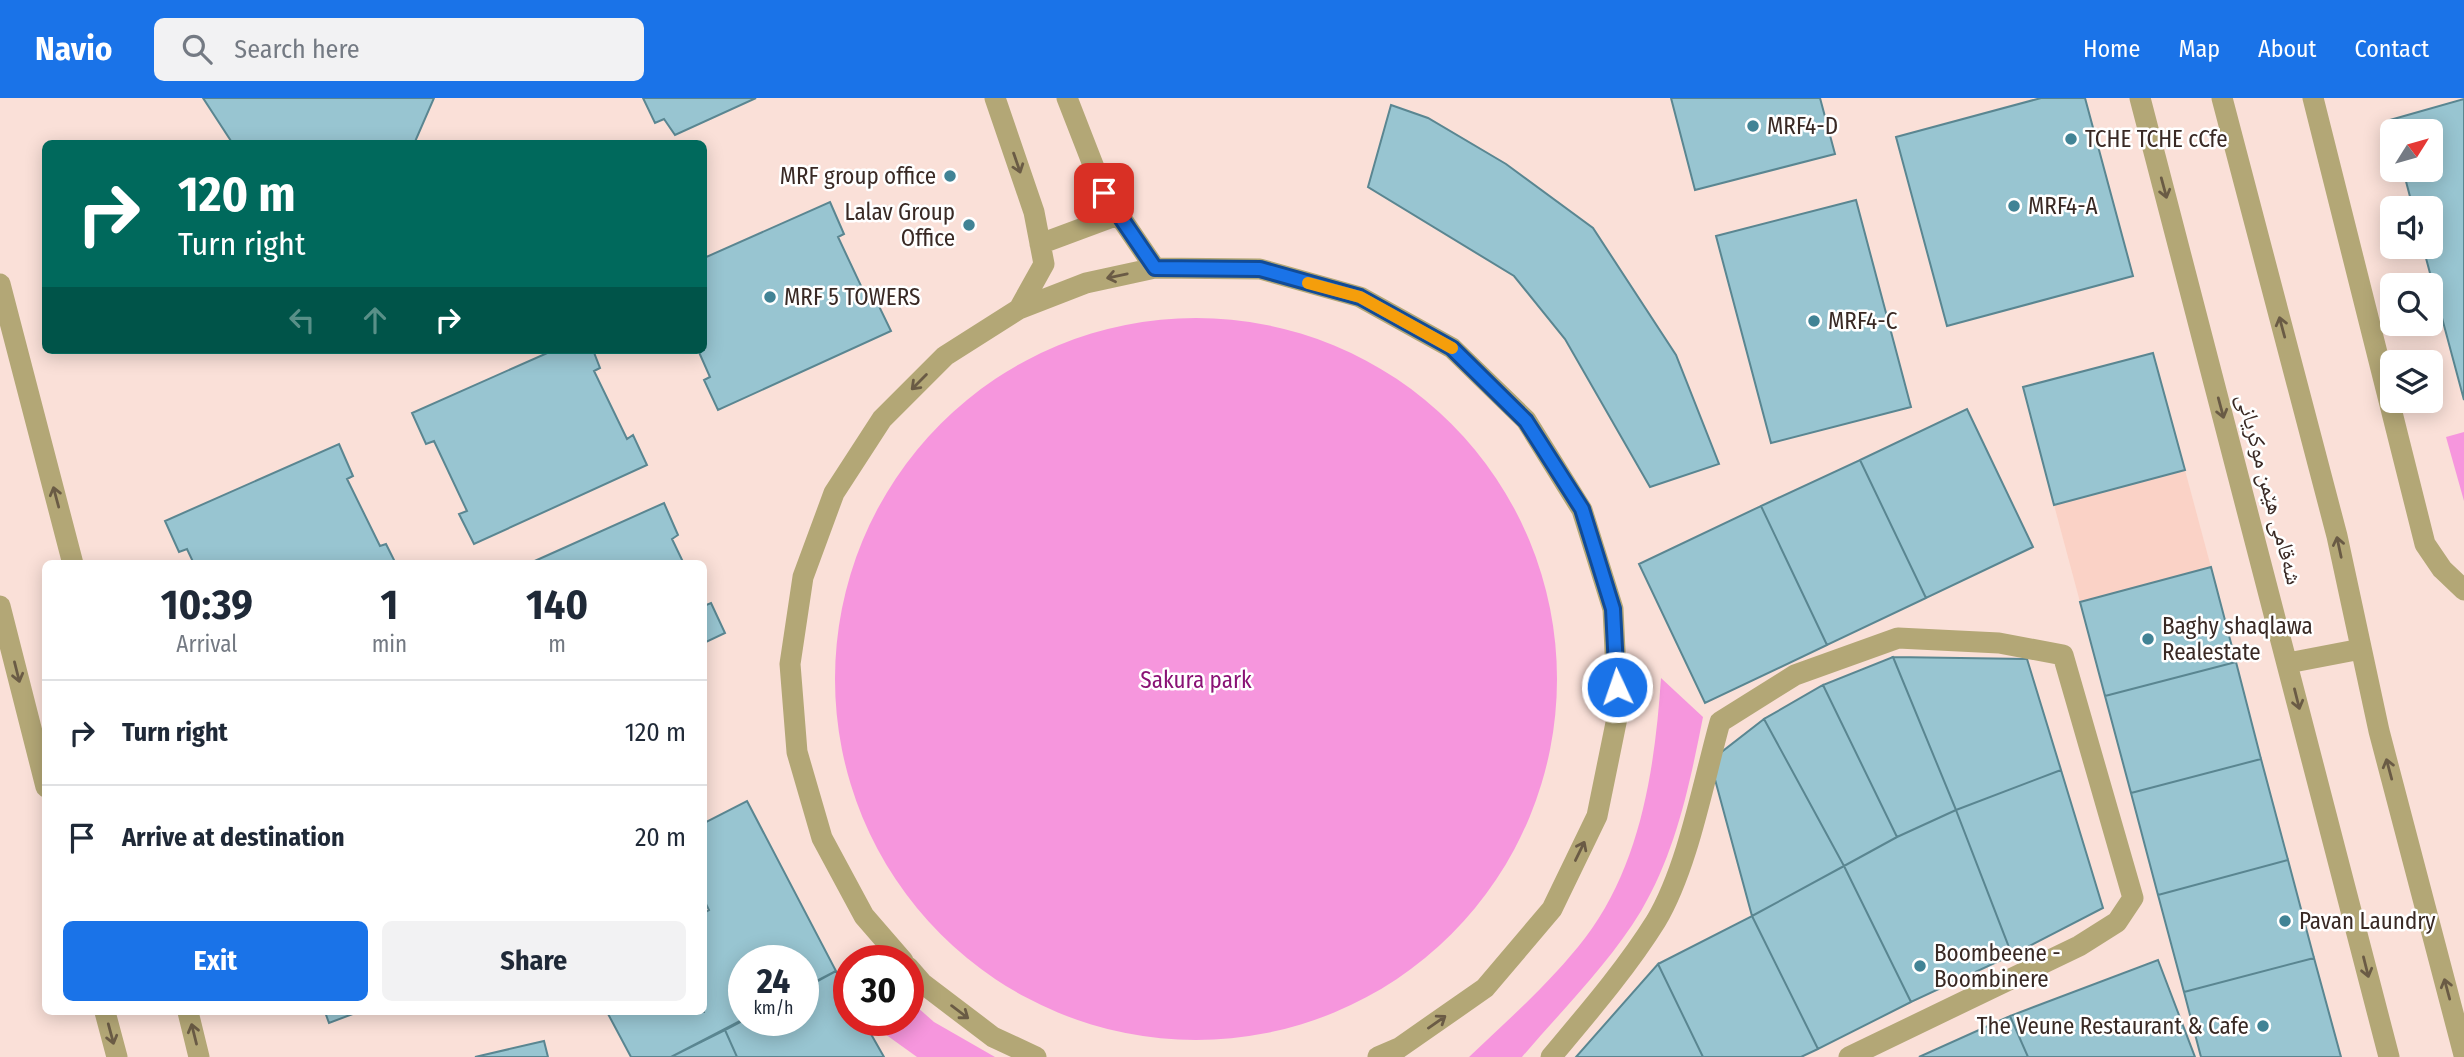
<!DOCTYPE html>
<meta charset="utf-8">
<style>
:root{--surface:#fff;--page:#f2f2f3;--text:#1f2937;--muted:#747a83;--line:#e0e1e3;--accent:#1a73e8}
body{margin:0;font-family:"Fira Sans Condensed","Noto Naskh Arabic",sans-serif;background:var(--page);color:var(--text);height:100vh;display:flex;flex-direction:column;font-size:26px;white-space:nowrap}
*{box-sizing:border-box;margin:0}
p{font-size:23px;color:var(--muted)}
.icon{flex:none;width:38px;height:38px;fill:none;stroke:currentColor;stroke-width:2;stroke-linecap:round;stroke-linejoin:round}
.map{position:relative;flex:1;overflow:hidden}
.panel{position:absolute;left:42px;top:462px;width:665px;height:455px;display:flex;flex-direction:column;background:var(--surface);border-radius:10px;box-shadow:0 4px 18px #0003}
.panel>*{flex:none}
.guide{position:absolute;left:42px;top:42px;width:665px;height:214px;border-radius:10px;box-shadow:0 4px 18px #0003;background:#00695c;color:#fff;overflow:hidden}
.needle{width:46px;rotate:53deg}
.fabs{position:absolute;left:2380px;top:21px;display:grid;gap:14px}
.fabs a{display:grid;place-items:center;width:63px;height:63px;border-radius:10px;background:var(--surface);box-shadow:0 4px 18px #0003;font-size:35px}
.speed{position:absolute;left:728px;top:847px;display:flex;gap:14px;font-size:35px;font-weight:700;text-align:center}
.speed>*{display:grid;place-content:center;width:91px;height:91px;border-radius:50%;background:var(--surface);box-shadow:0 4px 18px #0003;line-height:1}
.speed small{font-size:18px;font-weight:400}
.speed .limit{border:10px solid #d22;background:#fff;color:#111}
.pin{position:absolute;display:grid;place-items:center;width:60px;height:60px;color:#fff;margin:-30px;border-radius:14px;box-shadow:0 4px 10px #0006}
.me{position:absolute;width:77px;margin:-38px;rotate:357deg;stroke-linejoin:round;filter:drop-shadow(0 0 5px #0008)}
.turn{display:flex;align-items:center;gap:24px;height:147px;padding:0 21px;font-size:32px}
.turn .icon{width:91px;height:91px;stroke-width:2.5}
.turn b{display:block;font-size:49px;line-height:60px}
.lanes{display:flex;align-items:center;height:66px;padding:0 21px;background:#0003;justify-content:center;gap:35px;direction:ltr}
.lanes .off{opacity:.35}
.eta{display:flex;justify-content:space-evenly;align-items:center;height:119px;text-align:center}
.eta b{font-size:42px;font-weight:700;line-height:49px}
.button{display:flex;gap:14px;margin-top:auto;padding:14px 21px}
.button a{flex:1;height:80px;border-radius:10px;background:var(--accent);color:#fff;font-size:28px;font-weight:700;line-height:80px;text-align:center}
.button a+a{background:var(--page);color:var(--text)}
ul{padding:0;list-style:none}
li{display:flex;align-items:center;gap:21px;height:105px;padding:0 21px;border-top:2px solid var(--line)}
li div{flex:1}
li b{display:block;font-size:26px}
li em{font-style:normal}
header{display:flex;align-items:center;gap:42px;box-sizing:border-box;height:98px;padding:0 35px;background:var(--accent);color:#fff}
header strong{font-size:33px}
nav{display:flex;gap:38px;margin-inline-start:auto;font-size:24px}
.search{width:490px;height:63px;background:var(--page);display:flex;align-items:center;gap:18px;box-sizing:border-box;padding:0 24px;border-radius:10px;color:var(--muted);font-size:26px}
.map>svg:first-child{display:block}
.built{fill:#fad2c6}
.green{fill:#f696dd}
.building{fill:#98c5d1;stroke:#5a8691;stroke-width:2}
.lines{fill:none;stroke-linecap:round;stroke-linejoin:round}
.minor{stroke:#b3a776;stroke-width:21}
.tertiary{stroke:#b3a776;stroke-width:21}
.oneway{stroke:#6a5b45}
.route-casing{stroke:#114b97;stroke-width:18}
.route{stroke:#1a73e8;stroke-width:12}
.slow{stroke:#f59e0b;stroke-width:12}
.poi-dot{fill:#418395;stroke:#fff;stroke-width:2.5}
.labels{text-anchor:middle;stroke-width:5;stroke-linejoin:round;paint-order:stroke}
.poi-label{font-size:23px;fill:#392924;stroke:#fff;text-anchor:start}
.street-label{font-size:23px;fill:#392924;stroke:#fff}
.park-label{font-size:23px;fill:#8a1275;stroke:#fff}
</style>
<header>
<strong>Navio</strong>
<div class="search"><svg class="icon" aria-label="search" viewBox="0 0 24 24"><circle cx="10" cy="10" r="6"/><path d="M15 15l6 6"/></svg>Search here</div>
<nav><a>Home</a><a>Map</a><a>About</a><a>Contact</a></nav>
</header>
<div class="map">
<svg width="2464" height="959" viewBox="0 0 2464 959">
<rect width="100%" height="100%" fill="#fae0d8"/>
<path class="built" d="M2185 372 2211 469 2080 504 2054 407Z"/>
<path class="green" d="M835 581a361 361 0 1 1 722 0a361 361 0 1 1-722 0Z
M2464 334V403L2446 339Z
M1661 580 1703 619C1690 685 1676 754 1641 813 1609 866 1562 912 1522 959H1469C1509 921 1551 884 1585 840 1641 767 1655 669 1661 580Z
M908 901 934 924 995 959H917L885 936 882 922H908Z"/>
<path class="building" d="M203 0H434L414 46H233Z
M643 0H756L675 37 664 21 655 25Z
M1671 0H1820L1835 56 1695 92Z
M2041 0H2085L2133 178 1947 228 1896 39Z
M2464 1V302L2423 149H2431V110H2413L2403 72H2431V33H2393L2390 22Z
M1391 7 1428 20 1506 66 1593 130 1676 257 1719 366 1650 389 1565 241 1514 178 1368 89Z
M1856 102 1911 309 1771 345 1716 138Z
M830 104 844 136 838 139 870 207 877 204 891 233 718 312 704 282 710 279 698 252H704V160Z
M554 252H593L600 270 594 273 627 341 633 337 647 367 474 446 459 416 467 413 434 343 426 346 412 315Z
M2153 255 2185 372 2054 407 2023 289Z
M1967 311 2033 449 1926 500 1860 362Z
M339 346 353 378 347 381 380 448 386 446 396 466H194L187 451 179 454 165 423Z
M1860 362 1926 500 1827 547 1761 408Z
M664 405 678 437 672 441 684 466H528Z
M1761 408 1827 547 1705 605 1639 466Z
M2211 469 2236 564 2105 598 2080 504Z
M711 505 725 535 704 545V506V508Z
M1893 559 2027 561 2061 672 1956 712Z
M1893 559 1956 712 1897 739 1823 587Z
M2236 564 2261 661 2131 695 2105 598Z
M1823 587 1897 739 1844 768 1764 621Z
M1764 621 1844 768 1752 818 1710 663Z
M2261 661 2288 762 2158 797 2131 695Z
M2061 672 2103 810 2012 857 1956 712Z
M747 703 836 873 803 890V863H744V921L671 959H631L607 914H704V815L709 812 704 802V725Z
M1956 712 2012 857 1911 904 1844 768 1897 739Z
M2288 762 2314 860 2184 894 2158 797Z
M1844 768 1911 904 1818 951 1752 818Z
M1752 818 1818 951 1801 959H1703L1658 866Z
M2314 860 2341 959H2201L2184 894Z
M2158 862 2195 959H2028L2010 918Z
M1658 866 1703 959H1576Z
M836 873 849 896V922H863L884 959H737L725 932 744 922H803V891Z
M325 914H358L329 925Z
M2010 918 2028 959H1919Z
M725 932 737 959H671Z
M544 943 548 959H475Z"/>
<g class="lines">
<path class="minor" d="M995 0 1034 114 1044 166 1019 211
M1067 0 1104 95 1155 170
M2313 0 2425 446 2442 471 2464 492
M1040 146 1118 117
M903 863 864 818 822 740 797 654 790 566 803 479 834 395 882 321 945 258 1019 211 1086 185 1155 170 1260 171 1360 199 1452 250 1526 322 1582 412 1613 511 1618 615 1597 718 1552 811 1485 890 1399 950 1378 959
M908 869 922 885 993 939 1036 959
M1551 959C1587 916 1626 871 1656 823 1688 769 1703 685 1720 624L1795 577 1898 540 1999 545 2063 557 2133 800 2117 824 2079 848 1849 959"/>
<path class="tertiary" d="M2140 0 2389 959
M2222 0 2337 438 2379 633 2464 957
M0 186 73 466
M0 508 46 689
M2288 565 2361 551
M105 914 117 959
M188 914 199 959"/>
</g>
<defs><path id="oneway-shaft" d="M-6 0H5M1.5-3L5.5 0L1.5 3" fill="none" stroke-width="1.6" stroke-linecap="round" stroke-linejoin="round" transform="scale(1.75)"/></defs>
<g class="oneway">
<use href="#oneway-shaft" transform="translate(1017 65) rotate(71)"/>
<use href="#oneway-shaft" transform="translate(2164 90) rotate(75)"/>
<use href="#oneway-shaft" transform="translate(1117 178) rotate(168)"/>
<use href="#oneway-shaft" transform="translate(2282 229) rotate(-105)"/>
<use href="#oneway-shaft" transform="translate(919 284) rotate(135)"/>
<use href="#oneway-shaft" transform="translate(2221 310) rotate(75)"/>
<use href="#oneway-shaft" transform="translate(56 399) rotate(-105)"/>
<use href="#oneway-shaft" transform="translate(2339 449) rotate(-102)"/>
<use href="#oneway-shaft" transform="translate(17 574) rotate(76)"/>
<use href="#oneway-shaft" transform="translate(2297 601) rotate(76)"/>
<use href="#oneway-shaft" transform="translate(2389 671) rotate(-105)"/>
<use href="#oneway-shaft" transform="translate(1580 753) rotate(-64)"/>
<use href="#oneway-shaft" transform="translate(2366 869) rotate(76)"/>
<use href="#oneway-shaft" transform="translate(2447 891) rotate(-105)"/>
<use href="#oneway-shaft" transform="translate(960 914) rotate(37)"/>
<use href="#oneway-shaft" transform="translate(1437 924) rotate(-35)"/>
<use href="#oneway-shaft" transform="translate(111 936) rotate(75)"/>
<use href="#oneway-shaft" transform="translate(194 936) rotate(-104)"/>
</g>
<g class="lines">
<g class="route-casing">
<path id="route" d="M1104 95 1155 170 1260 171 1360 199 1452 250 1526 323 1582 411 1613 511 1617 589"/>
</g>
<use href="#route" class="route"/>
<path class="slow" d="M1308 185 1360 199 1452 250"/>
</g>
<g class="poi-dot">
<circle cx="1753" cy="28" r="7"/>
<circle cx="2071" cy="41" r="7"/>
<circle cx="950" cy="78" r="7"/>
<circle cx="2014" cy="108" r="7"/>
<circle cx="969" cy="127" r="7"/>
<circle cx="770" cy="199" r="7"/>
<circle cx="1814" cy="223" r="7"/>
<circle cx="2148" cy="541" r="7"/>
<circle cx="2285" cy="823" r="7"/>
<circle cx="1920" cy="868" r="7"/>
<circle cx="2263" cy="928" r="7"/>
</g>
<g class="labels">
<g class="poi-label">
<text x="1767" y="36">MRF4-D</text>
<text x="2085" y="49">TCHE TCHE cCfe</text>
<text x="936" y="86" text-anchor="end">MRF group office</text>
<text x="2028" y="116">MRF4-A</text>
<text x="955" y="122" text-anchor="end">Lalav Group<tspan x="955" dy="26">Office</tspan></text>
<text x="784" y="207">MRF 5 TOWERS</text>
<text x="1828" y="231">MRF4-C</text>
<text x="2162" y="536">Baghy shaqlawa<tspan x="2162" dy="26">Realestate</tspan></text>
<text x="2299" y="831">Pavan Laundry</text>
<text x="1934" y="863">Boombeene -<tspan x="1934" dy="26">Boombinere</tspan></text>
<text x="2249" y="936" text-anchor="end">The Veune Restaurant &amp; Cafe</text>
</g>
<g class="street-label">
<text transform="translate(2270 391) rotate(75)" y="8">شەقامی هێمن موکریانی</text>
</g>
<g class="park-label">
<text x="1196" y="590">Sakura park</text>
</g>
</g>
</svg>
<div class="fabs">
<a><svg class="needle" viewBox="-14 -14 28 28"><path d="M0-13l5 13h-10z" fill="#e53935"/><path d="M0 13l5-13h-10z" fill="#747a83"/></svg></a>
<a><svg class="icon" aria-label="sound" viewBox="0 0 24 24"><path d="M4 9h4l5-4v14l-5-4H4zM17 9q2 3 0 6"/></svg></a>
<a><svg class="icon" aria-label="search" viewBox="0 0 24 24"><circle cx="10" cy="10" r="6"/><path d="M15 15l6 6"/></svg></a>
<a><svg class="icon" aria-label="layers" viewBox="0 0 24 24"><path d="M12 4l9 5-9 5-9-5zM3 14l9 5 9-5"/></svg></a>
</div>
<div class="speed"><div>24<small>km/h</small></div><div class="limit">30</div></div>
<div class="pin" style="left:1104px;top:95px;background:#d93025"><svg class="icon" aria-label="arrive" viewBox="0 0 24 24"><path d="M6 21V4h12l-3 4 3 4H6"/></svg></div>
<svg class="me" style="left:1617px;top:589px" viewBox="-20 -20 40 40"><circle r="17" fill="#1a73e8" stroke="#fff" stroke-width="3"/><path d="M0-11L8 9 0 5-8 9z" fill="#fff"/></svg>
<div class="guide">
<div class="turn"><svg class="icon" aria-label="right" viewBox="0 0 24 24"><path d="M7 20v-9h11M14 6l5 5-5 5"/></svg><div><b>120 m</b>Turn right</div></div>
<div class="lanes"><svg class="icon off" aria-label="left" viewBox="0 0 24 24"><path d="M17 20v-9H6M10 6l-5 5 5 5"/></svg><svg class="icon off" aria-label="ahead" viewBox="0 0 24 24"><path d="M12 20V5M6 11l6-6 6 6"/></svg><svg class="icon" aria-label="right" viewBox="0 0 24 24"><path d="M7 20v-9h11M14 6l5 5-5 5"/></svg></div>
</div>
<section class="panel">
<div class="eta">
<div><b>10:39</b><p>Arrival</p></div>
<div><b>1</b><p>min</p></div>
<div><b>140</b><p>m</p></div>
</div>
<ul>
<li><svg class="icon" aria-label="right" viewBox="0 0 24 24"><path d="M7 20v-9h11M14 6l5 5-5 5"/></svg><div><b>Turn right</b></div><em>120 m</em></li>
<li><svg class="icon" aria-label="arrive" viewBox="0 0 24 24"><path d="M6 21V4h12l-3 4 3 4H6"/></svg><div><b>Arrive at destination</b></div><em>20 m</em></li>
</ul>
<div class="button"><a>Exit</a><a>Share</a></div>
</section>
</div>
